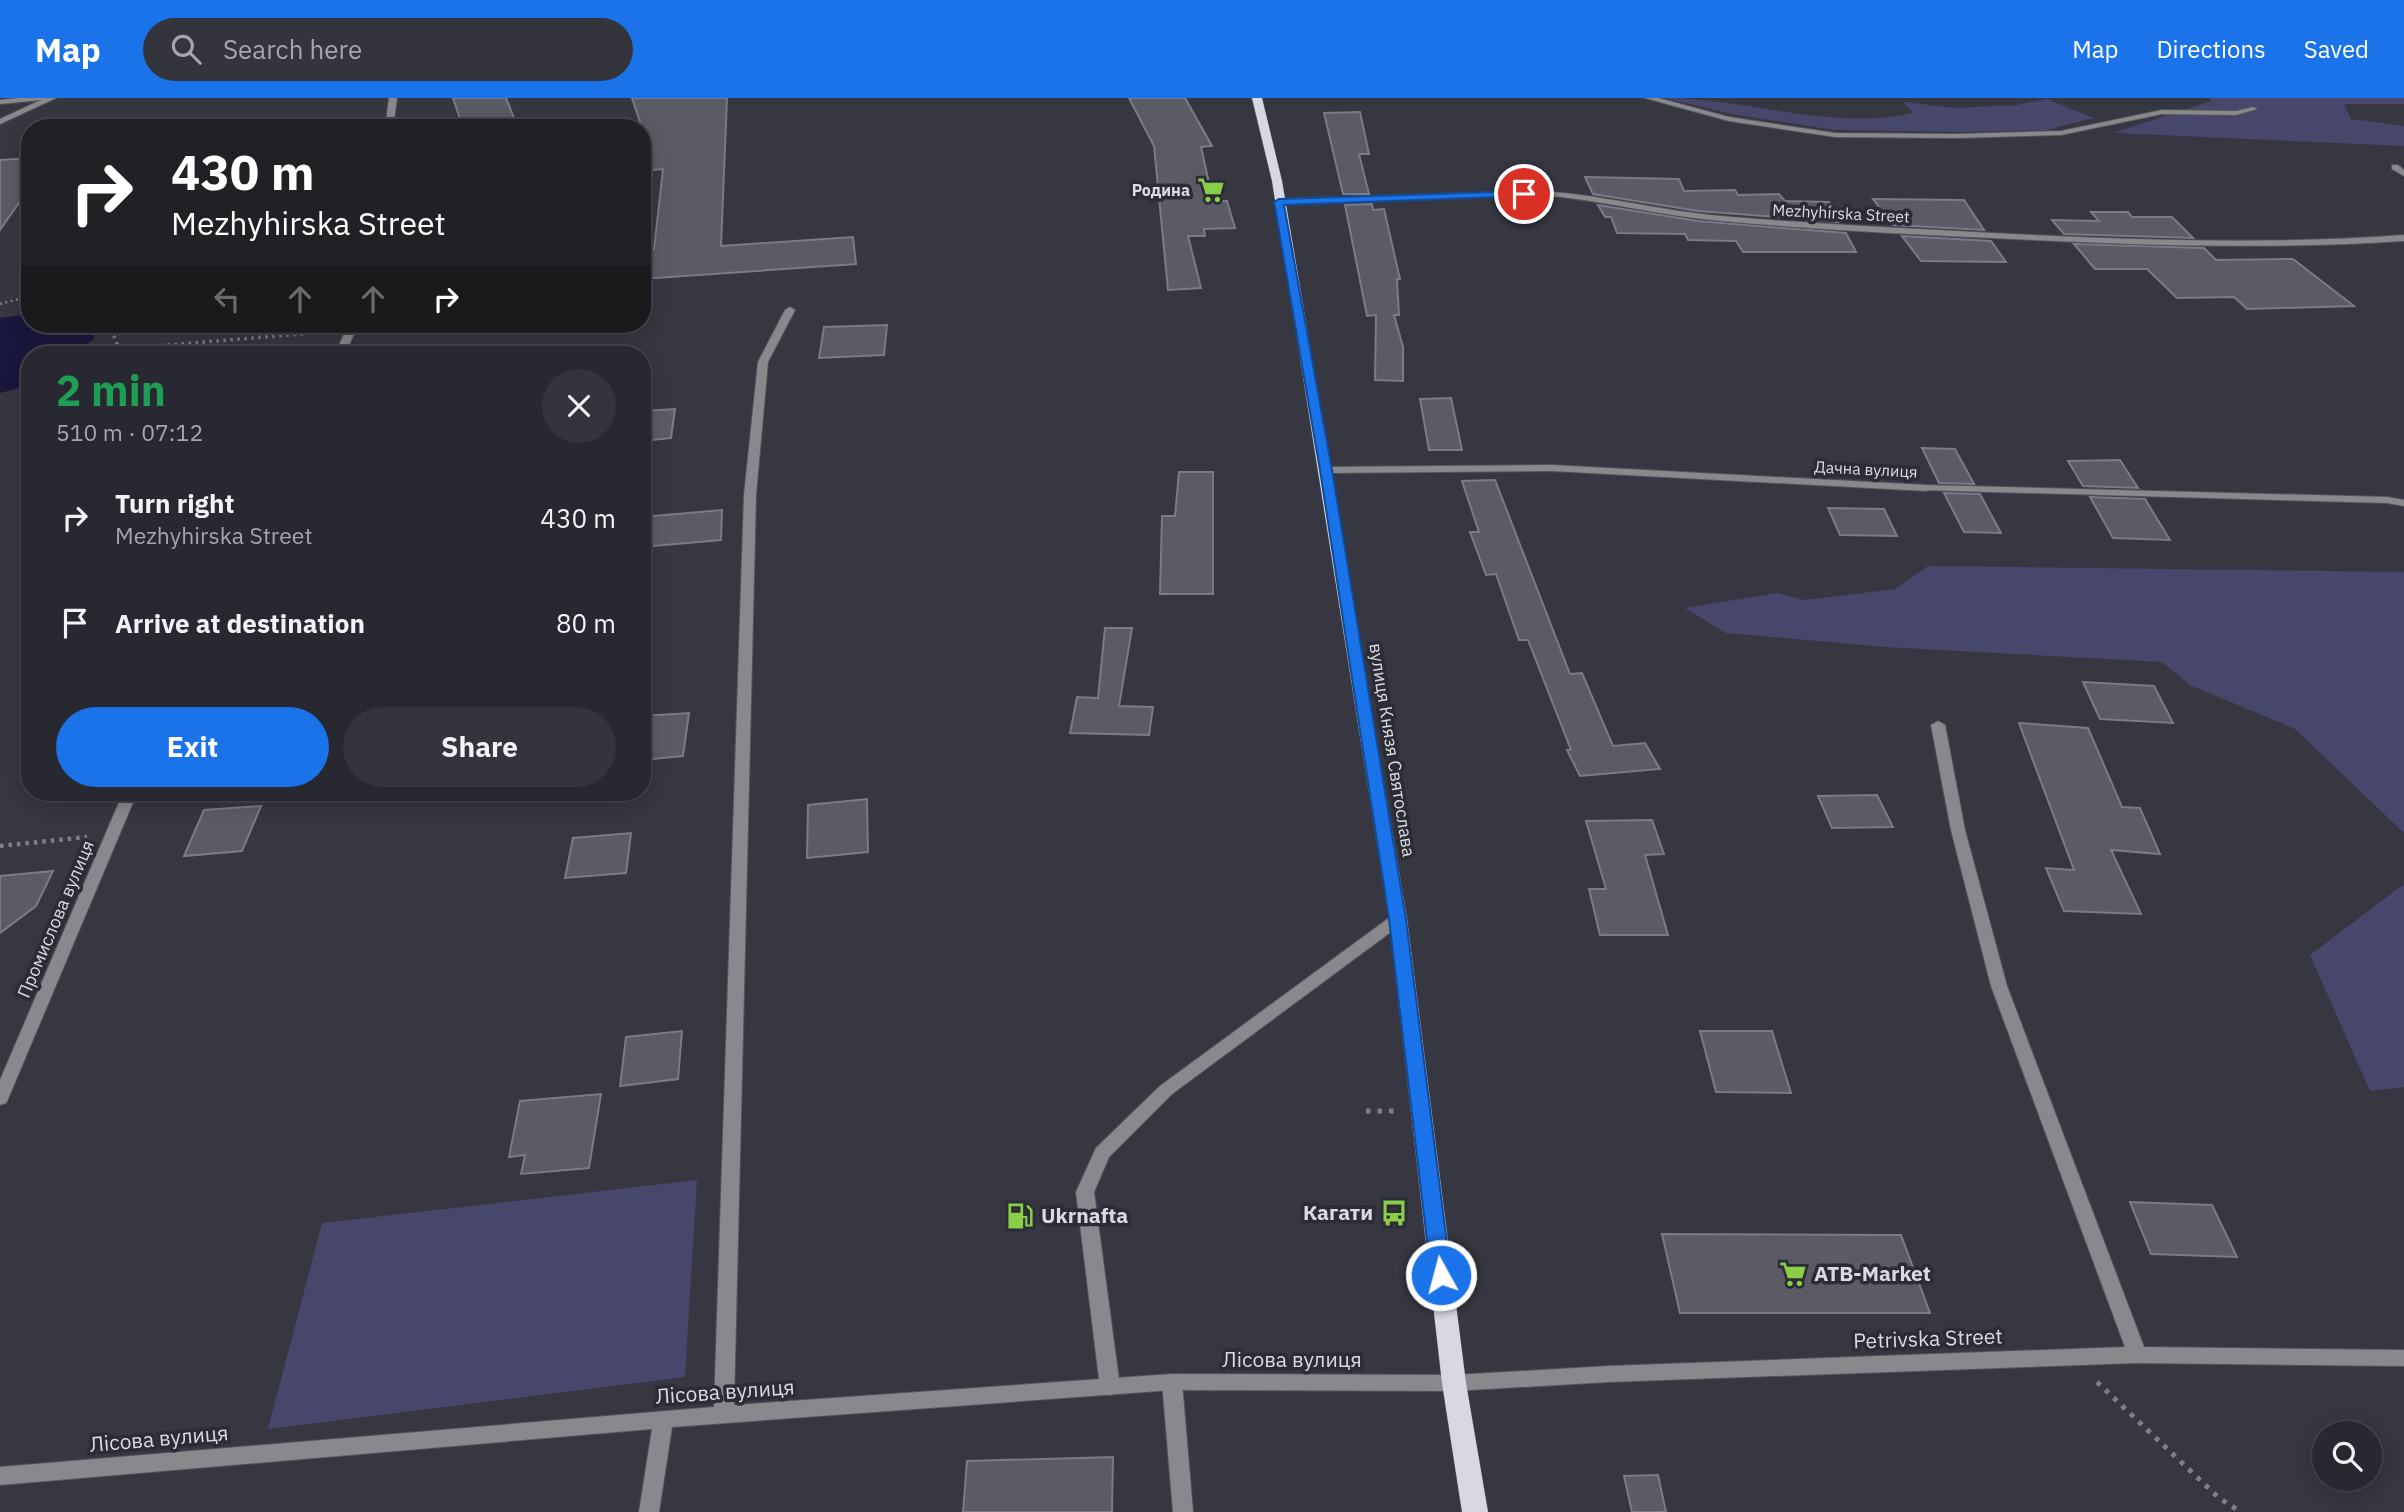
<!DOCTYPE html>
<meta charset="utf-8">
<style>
:root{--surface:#282930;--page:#34353c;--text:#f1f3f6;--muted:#a5a6ab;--line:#44454c;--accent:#1a73e8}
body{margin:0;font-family:"IBM Plex Sans",sans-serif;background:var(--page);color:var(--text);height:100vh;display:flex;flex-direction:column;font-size:26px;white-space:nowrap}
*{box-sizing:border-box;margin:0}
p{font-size:23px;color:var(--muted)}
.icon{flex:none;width:38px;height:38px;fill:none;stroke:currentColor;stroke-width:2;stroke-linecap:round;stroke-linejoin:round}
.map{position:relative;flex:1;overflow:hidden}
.side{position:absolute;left:21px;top:248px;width:630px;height:455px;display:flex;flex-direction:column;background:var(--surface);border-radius:28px;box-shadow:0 4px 18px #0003,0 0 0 2px var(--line)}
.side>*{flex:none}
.top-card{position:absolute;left:21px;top:21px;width:630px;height:214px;border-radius:28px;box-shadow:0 4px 18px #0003,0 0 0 2px var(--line);background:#202124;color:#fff;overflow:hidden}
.controls{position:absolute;left:2312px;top:1323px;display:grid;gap:14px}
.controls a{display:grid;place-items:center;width:70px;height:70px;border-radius:50%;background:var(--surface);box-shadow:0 4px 18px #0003,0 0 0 2px var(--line);font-size:35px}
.pin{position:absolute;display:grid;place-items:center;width:60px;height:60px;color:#fff;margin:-30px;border:4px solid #fff;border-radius:50%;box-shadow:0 2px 7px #0007}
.me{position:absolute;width:77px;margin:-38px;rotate:353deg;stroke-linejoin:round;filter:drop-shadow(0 0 5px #0008)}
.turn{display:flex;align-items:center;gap:24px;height:147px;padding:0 35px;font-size:32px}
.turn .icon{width:91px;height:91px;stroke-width:2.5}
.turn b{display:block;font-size:49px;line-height:60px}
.lanes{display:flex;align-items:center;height:66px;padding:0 35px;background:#0003;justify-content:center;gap:35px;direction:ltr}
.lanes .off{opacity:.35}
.round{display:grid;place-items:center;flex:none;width:74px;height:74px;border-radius:37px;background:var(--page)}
.summary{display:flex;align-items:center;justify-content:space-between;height:119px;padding:0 35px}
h1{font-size:42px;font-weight:700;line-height:52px;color:#1e9e55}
.action{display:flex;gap:14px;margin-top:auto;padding:14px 35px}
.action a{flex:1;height:80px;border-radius:42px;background:var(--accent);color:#fff;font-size:28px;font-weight:700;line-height:80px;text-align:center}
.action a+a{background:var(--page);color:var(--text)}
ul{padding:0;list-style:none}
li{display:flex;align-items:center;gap:21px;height:105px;padding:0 35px}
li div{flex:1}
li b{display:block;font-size:26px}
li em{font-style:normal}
header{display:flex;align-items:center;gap:42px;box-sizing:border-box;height:98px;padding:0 35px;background:var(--accent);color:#fff}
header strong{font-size:33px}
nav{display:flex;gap:38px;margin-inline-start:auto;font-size:24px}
.search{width:490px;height:63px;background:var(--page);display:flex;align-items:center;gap:18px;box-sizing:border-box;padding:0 24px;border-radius:38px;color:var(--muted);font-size:26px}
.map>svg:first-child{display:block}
.green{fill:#46476b}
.water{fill:#1a173e}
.building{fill:#5b5b66;stroke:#7a7b86;stroke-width:2}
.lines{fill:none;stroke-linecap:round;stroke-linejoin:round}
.service-casing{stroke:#54545d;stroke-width:2}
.minor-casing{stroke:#54545d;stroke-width:2}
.primary-casing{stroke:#54545d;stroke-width:1}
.path-far3{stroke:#7e7f87;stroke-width:2.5;stroke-dasharray:2 3.5;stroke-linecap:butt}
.path-far2{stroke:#7e7f87;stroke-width:3.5;stroke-dasharray:2.5 4.5;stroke-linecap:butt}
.path-far1{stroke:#7e7f87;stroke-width:4.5;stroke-dasharray:3.5 5;stroke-linecap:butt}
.path{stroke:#7e7f87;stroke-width:5;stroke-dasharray:4.5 7;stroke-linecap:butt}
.service{fill:#88888d;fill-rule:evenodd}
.minor{fill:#88888d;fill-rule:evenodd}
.primary{fill:#d7d8e3;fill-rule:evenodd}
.route{fill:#1a73e8;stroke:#114b97;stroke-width:2}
.labels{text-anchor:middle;stroke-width:7;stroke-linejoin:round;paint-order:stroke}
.far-poi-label{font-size:16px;font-weight:bold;fill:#dadae0;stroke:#2c2c36;text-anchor:end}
.far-street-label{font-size:16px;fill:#dadae0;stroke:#2c2c36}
.street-label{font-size:18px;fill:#dadae0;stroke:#2c2c36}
.near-poi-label{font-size:21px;font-weight:bold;fill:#dadae0;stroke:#2c2c36;text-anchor:start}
.near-street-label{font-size:21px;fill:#dadae0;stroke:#2c2c36}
</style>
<header>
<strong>Map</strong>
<div class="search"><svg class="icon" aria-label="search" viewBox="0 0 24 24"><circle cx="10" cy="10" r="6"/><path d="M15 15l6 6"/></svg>Search here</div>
<nav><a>Map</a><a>Directions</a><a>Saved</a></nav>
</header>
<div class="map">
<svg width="2404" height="1414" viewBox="0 0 2404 1414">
<rect width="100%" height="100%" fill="#363740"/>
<path class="green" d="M1664 0C1747 0 1830 33 1913 15L1904 4 1955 10 2017 7 2047 1 2094 20 2047 32 1958 34 1834 32 1732 16Z
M2209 0H2404V6H2344L2351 21 2404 28V48L2113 35 2211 3Z
M1928 468 2404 474V735L2295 631 2190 587 2162 564 1885 549 1726 535 1685 510 1777 495 1805 502 1895 491Z
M2404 786V989L2370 993 2310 857Z
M697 1082 685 1279 268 1331 322 1125Z"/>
<path class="water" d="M30 216V226H94V241L68 257H30V287L0 295V220Z"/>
<path class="building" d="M453 0H506L518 30H463Z
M632 0H727L721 148 853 139 856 166 642 181V152L654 151 663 71 642 73V30Z
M1129 0H1185L1212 48 1201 49 1213 103H1227L1235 130 1204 131 1205 138H1188L1201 190 1168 192 1154 48Z
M1360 14 1369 56H1359L1369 96H1343L1324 15Z
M30 60V89L0 132V62Z
M1585 79 1679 81 1684 93 1735 92 1738 97 1779 96 1785 103 1829 104 1840 124 1698 113 1593 96Z
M1873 101 1964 102 1984 132 1893 127Z
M1372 106 1373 112 1384 111 1400 181H1397L1399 217H1394L1403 249V283L1375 282 1376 217 1367 218 1345 107Z
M1598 107 1698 123 1846 135 1856 154H1743L1736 143 1688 142 1685 136 1617 135 1611 119H1605Z
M2091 114H2128L2132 119H2172L2193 140 2064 136 2052 122 2099 123Z
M1902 138 1991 143 2006 164 1921 163Z
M2074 146 2204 150 2216 162 2293 161 2354 208 2247 211 2234 199 2177 200 2147 171H2095Z
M887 227 884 257 819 260 824 229Z
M1451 300 1462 352H1429L1420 301Z
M675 311 671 340 642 343V313Z
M1922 350 1955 351 1974 386 1939 385Z
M2120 362 2138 390 2083 388 2068 363Z
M1179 374H1213V496H1160L1162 418H1175Z
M1495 382 1570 576 1582 575 1613 648 1645 645 1660 671 1580 678 1567 652H1571L1528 542H1519L1496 476 1486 477 1470 434H1479L1462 383Z
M1944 395 1980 396 2001 435 1964 434Z
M2090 399 2145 401 2170 442 2113 440Z
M1828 410 1884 411 1897 438 1840 437Z
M722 412 721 442 642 449V419Z
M1105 530H1132L1119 608 1153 609 1149 637 1070 635 1077 599 1098 600Z
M2083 584 2154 588 2173 625 2100 621Z
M689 615 683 658 642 662V618Z
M2019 625 2088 630 2122 709 2140 710 2160 756 2111 752 2141 816 2064 813 2046 770 2074 772Z
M1877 697 1893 729 1832 730 1818 698Z
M867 701 868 754 807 760 808 707Z
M261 708 242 753 184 758 204 712Z
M1652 722 1664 756 1645 757 1668 837H1600L1589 791H1606L1586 723Z
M631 735 626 775 565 780 573 740Z
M53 773 36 808 0 835V778Z
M682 933 678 981 620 988 626 939Z
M1700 933H1772L1791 995 1716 994Z
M601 996 589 1070 521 1076 525 1057 509 1059 520 1003Z
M2130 1104 2212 1107 2237 1159 2151 1156Z
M1662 1136 1901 1137 1930 1215H1680Z
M1113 1359 1112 1414H963L967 1363Z
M1658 1377 1666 1414H1632L1624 1378Z"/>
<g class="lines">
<g class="service-casing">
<path id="service" d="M389 0H397L393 30H385Z
M2392 67H2398L2404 72V78L2392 71Z
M1926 387 2387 399 2404 402V408L2387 405 1922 392 1920 390Z
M1398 816 1403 817 1406 821 1403 825 1172 996 1109 1059 1094 1094 1120 1289 1117 1295 1110 1297 1103 1295 1100 1289 1076 1094 1096 1050 1160 988 1393 817Z
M1172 1276 1179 1278 1182 1284 1193 1414H1173L1162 1284 1165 1278Z"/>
</g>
<g class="minor-casing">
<path id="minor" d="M19 0H56L0 26V21L41 2 0 6V2Z
M1645 0H1658L1729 19 1835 35 1957 36 2061 33 2162 12 2236 13 2253 9 2257 11 2236 17 2162 16 2061 37 1957 40 1835 39 1729 23Z
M1538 93C1600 96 1660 113 1721 118 1811 126 1901 130 1991 135 2129 142 2267 147 2404 137V143C2267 152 2129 147 1991 140 1901 136 1811 131 1721 123 1660 118 1600 101 1538 97L1279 107 1275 104 1279 101Z
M790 209 795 212 768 264 756 397 734 1307 1172 1276 1454 1277 1609 1268 2125 1249 1991 888 1951 732 1931 627 1938 623 1945 627 1965 732 2007 888 2144 1249 2404 1252V1268L2137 1265 1609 1284 1454 1293 1172 1292 672 1329 659 1414H639L652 1331 0 1387V1369L714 1309 744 397 758 264 785 212Z
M348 226H358L345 257H335Z
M1552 367 1926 387 1932 390 1926 393 1552 373 1326 375 1321 372 1326 369Z
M123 695H137L8 1001 6 1005 0 1007V982Z"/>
</g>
<g class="primary-casing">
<path id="primary" d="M1252 0H1262L1282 83 1407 821 1466 1285 1488 1414H1462L1442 1285 1389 821 1272 83Z"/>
</g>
<path class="path-far3" d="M0 206 30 198
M114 233 115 226"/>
<path class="path-far2" d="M114 231 113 236 119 251 326 234
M104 257 119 251"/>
<path class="path-far1" d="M0 748 87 739"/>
<path class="path" d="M1366 1013H1394
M2097 1284 2219 1400 2241 1414"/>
<use href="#service" class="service"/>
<use href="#minor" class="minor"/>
<use href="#primary" class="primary"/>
</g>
<path class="route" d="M1524 93 1528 94V98L1284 107 1332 372 1406 821 1451 1177 1448 1182 1441 1185 1434 1182 1431 1177 1389 821 1320 372 1274 104 1279 101Z"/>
<defs>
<g id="supermarket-bare" transform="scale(2.1)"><path d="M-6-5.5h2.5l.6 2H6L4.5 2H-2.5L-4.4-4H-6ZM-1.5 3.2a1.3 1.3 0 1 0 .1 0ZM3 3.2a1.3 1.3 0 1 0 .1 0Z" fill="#8ace48" stroke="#2c2c36" stroke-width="2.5" paint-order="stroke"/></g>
<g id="bus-bare" transform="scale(2.1)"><path d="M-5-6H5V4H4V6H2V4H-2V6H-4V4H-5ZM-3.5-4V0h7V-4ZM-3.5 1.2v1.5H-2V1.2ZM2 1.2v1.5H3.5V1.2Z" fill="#8ace48" stroke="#2c2c36" stroke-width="2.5" paint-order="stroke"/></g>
<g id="fuel-bare" transform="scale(2.1)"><path d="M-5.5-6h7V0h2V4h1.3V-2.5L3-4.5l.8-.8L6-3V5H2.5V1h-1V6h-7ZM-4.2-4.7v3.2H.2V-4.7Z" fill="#8ace48" stroke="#2c2c36" stroke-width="2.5" paint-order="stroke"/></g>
</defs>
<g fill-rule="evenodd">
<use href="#supermarket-bare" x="1211" y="92"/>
<use href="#bus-bare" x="1394" y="1115"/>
<use href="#fuel-bare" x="1020" y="1118"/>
<use href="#supermarket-bare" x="1793" y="1176"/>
</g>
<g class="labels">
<g class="far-poi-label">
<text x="1190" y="98">Родина</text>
</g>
<g class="far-street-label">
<text transform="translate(1841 115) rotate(3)" y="6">Mezhyhirska Street</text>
<text transform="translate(1866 371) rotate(3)" y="6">Дачна вулиця</text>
</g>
<g class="street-label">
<text transform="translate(1392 652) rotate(81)" y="6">вулиця Князя Святослава</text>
<text transform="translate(56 821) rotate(-67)" y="6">Промислова вулиця</text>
</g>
<g class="near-poi-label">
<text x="1373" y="1122" text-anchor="end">Кагати</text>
<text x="1041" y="1125">Ukrnafta</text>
<text x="1814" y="1183">ATB-Market</text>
</g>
<g class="near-street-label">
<text transform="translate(1928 1241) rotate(-2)" y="7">Petrivska Street</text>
<text x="1292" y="1269">Лісова вулиця</text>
<text transform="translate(725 1294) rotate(-4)" y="7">Лісова вулиця</text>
<text transform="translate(159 1341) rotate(-5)" y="7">Лісова вулиця</text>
</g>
</g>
</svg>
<div class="controls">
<a><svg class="icon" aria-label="search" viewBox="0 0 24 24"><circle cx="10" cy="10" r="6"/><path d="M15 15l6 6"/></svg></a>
</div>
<div class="pin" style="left:1524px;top:96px;background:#d93025"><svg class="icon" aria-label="arrive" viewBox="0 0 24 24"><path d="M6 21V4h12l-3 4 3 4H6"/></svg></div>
<svg class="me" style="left:1441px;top:1177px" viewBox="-20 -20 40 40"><circle r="17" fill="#1a73e8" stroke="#fff" stroke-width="3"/><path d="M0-11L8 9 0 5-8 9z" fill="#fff"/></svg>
<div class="top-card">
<div class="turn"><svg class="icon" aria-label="right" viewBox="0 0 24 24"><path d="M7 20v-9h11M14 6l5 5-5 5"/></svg><div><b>430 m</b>Mezhyhirska Street</div></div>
<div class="lanes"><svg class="icon off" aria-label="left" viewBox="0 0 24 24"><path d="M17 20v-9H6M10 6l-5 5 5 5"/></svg><svg class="icon off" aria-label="ahead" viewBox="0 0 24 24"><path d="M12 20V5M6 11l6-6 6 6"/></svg><svg class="icon off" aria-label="ahead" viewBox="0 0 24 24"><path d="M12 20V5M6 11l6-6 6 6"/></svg><svg class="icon" aria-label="right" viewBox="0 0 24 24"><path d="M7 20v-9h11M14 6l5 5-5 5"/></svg></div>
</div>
<section class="side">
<div class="summary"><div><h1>2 min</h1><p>510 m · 07:12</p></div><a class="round"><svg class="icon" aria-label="close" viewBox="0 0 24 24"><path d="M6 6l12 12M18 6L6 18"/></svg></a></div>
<ul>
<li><svg class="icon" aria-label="right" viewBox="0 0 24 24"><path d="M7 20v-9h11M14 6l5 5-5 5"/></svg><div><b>Turn right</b><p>Mezhyhirska Street</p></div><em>430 m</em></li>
<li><svg class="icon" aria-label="arrive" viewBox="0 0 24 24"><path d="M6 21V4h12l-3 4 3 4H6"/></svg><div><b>Arrive at destination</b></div><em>80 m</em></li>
</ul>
<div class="action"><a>Exit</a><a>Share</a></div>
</section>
</div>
